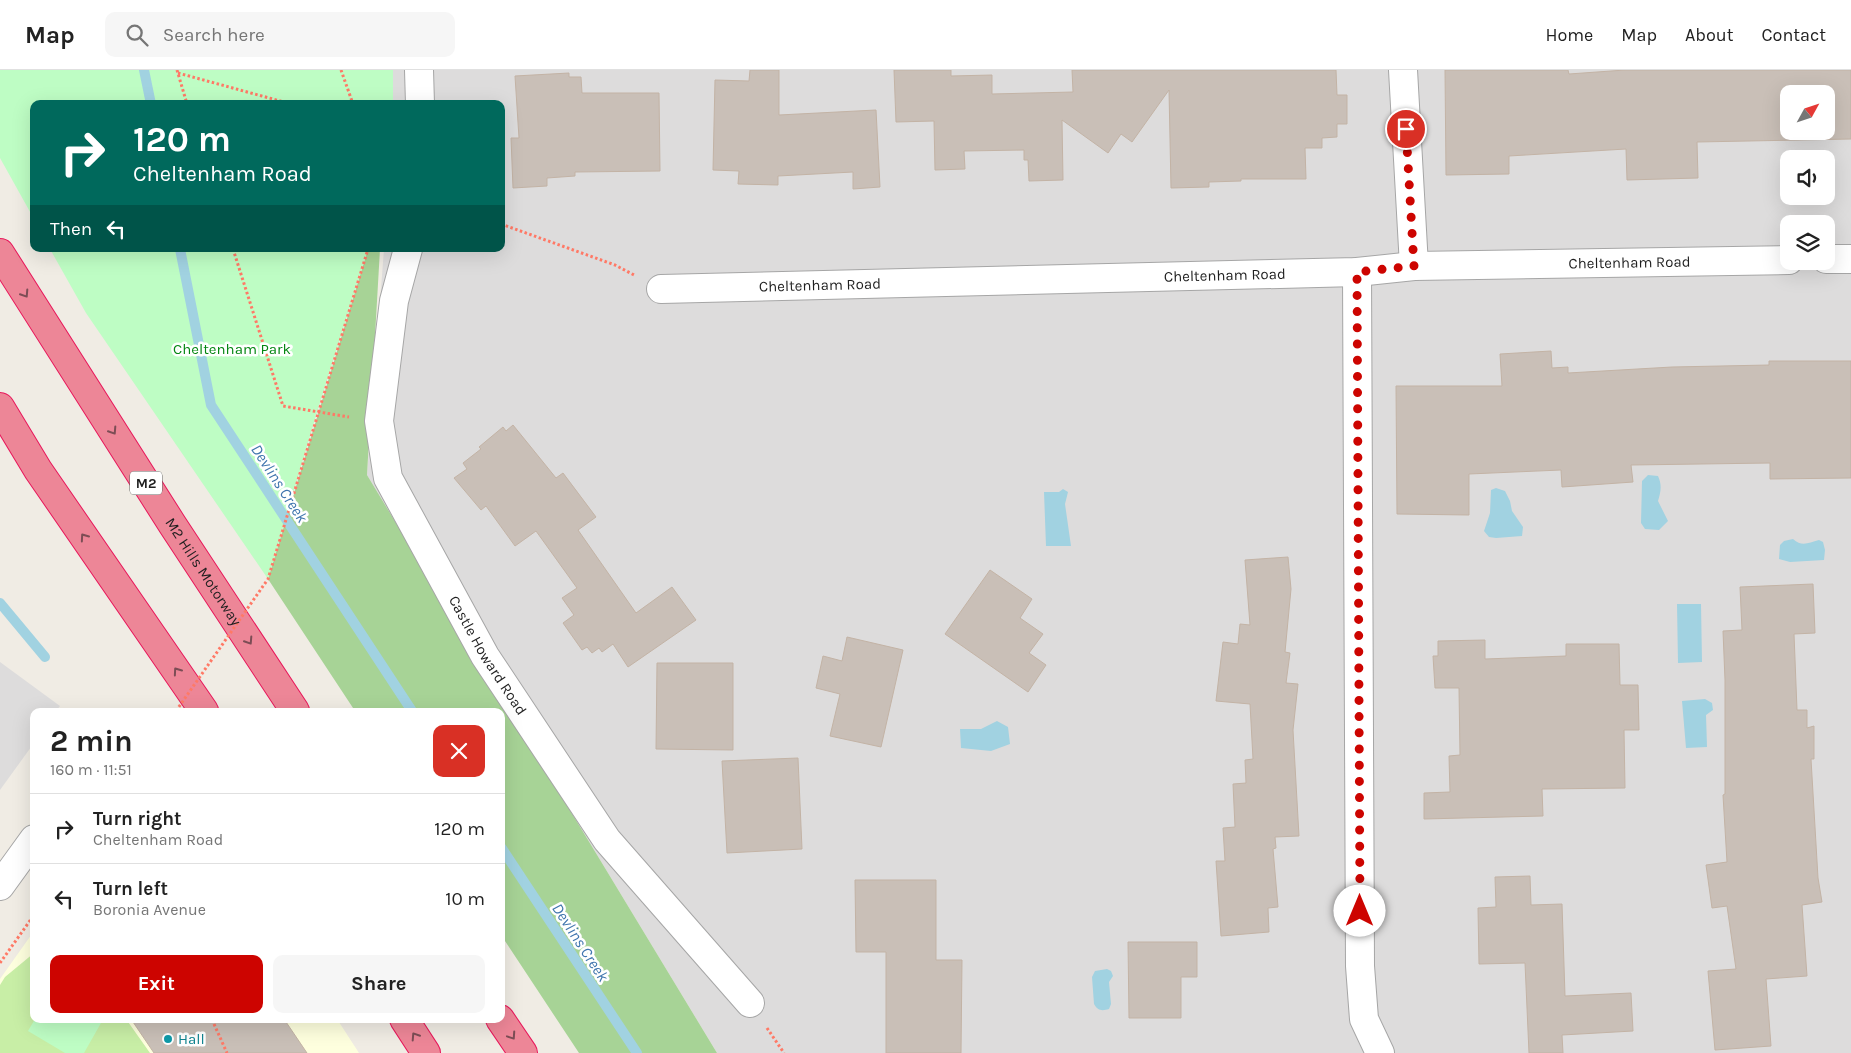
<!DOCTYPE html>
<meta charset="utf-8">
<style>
:root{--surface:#fff;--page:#f6f6f6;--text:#222;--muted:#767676;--line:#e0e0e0;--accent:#cd0400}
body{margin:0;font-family:Karla,sans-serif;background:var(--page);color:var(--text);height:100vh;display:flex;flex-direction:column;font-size:19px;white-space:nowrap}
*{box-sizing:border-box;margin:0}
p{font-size:16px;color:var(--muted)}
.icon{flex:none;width:28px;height:28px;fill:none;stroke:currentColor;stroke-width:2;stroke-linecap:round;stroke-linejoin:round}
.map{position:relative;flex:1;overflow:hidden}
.details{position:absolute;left:30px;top:638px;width:475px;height:315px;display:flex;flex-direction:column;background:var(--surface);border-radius:10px;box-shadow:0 5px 20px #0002}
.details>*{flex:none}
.top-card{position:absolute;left:30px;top:30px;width:475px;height:152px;border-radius:10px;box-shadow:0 5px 20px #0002;background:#00695c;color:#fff;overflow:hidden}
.needle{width:32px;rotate:50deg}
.controls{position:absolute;left:1780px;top:15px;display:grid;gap:10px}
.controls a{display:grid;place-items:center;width:55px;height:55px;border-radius:10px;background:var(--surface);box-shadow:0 5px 20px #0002;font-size:25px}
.pin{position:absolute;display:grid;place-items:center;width:42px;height:42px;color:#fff;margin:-21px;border:2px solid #fff;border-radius:50%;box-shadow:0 1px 5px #0007}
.me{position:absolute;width:55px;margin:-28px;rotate:0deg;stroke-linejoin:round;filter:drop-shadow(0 0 4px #0008)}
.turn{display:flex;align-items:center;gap:18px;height:105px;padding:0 20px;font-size:22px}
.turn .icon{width:65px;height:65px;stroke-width:2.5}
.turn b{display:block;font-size:35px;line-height:42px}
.then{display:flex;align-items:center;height:48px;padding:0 20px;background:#0003;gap:10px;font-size:19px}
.round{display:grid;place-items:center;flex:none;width:52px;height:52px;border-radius:10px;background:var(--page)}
.overview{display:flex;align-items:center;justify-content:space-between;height:85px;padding:0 20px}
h1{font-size:30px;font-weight:700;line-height:38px}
.primary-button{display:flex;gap:10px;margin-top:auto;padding:10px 20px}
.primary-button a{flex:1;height:58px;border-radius:10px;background:var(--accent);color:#fff;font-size:20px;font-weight:700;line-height:58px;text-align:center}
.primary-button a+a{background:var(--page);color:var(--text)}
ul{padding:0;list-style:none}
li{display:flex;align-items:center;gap:15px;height:70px;padding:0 20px;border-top:1px solid var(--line)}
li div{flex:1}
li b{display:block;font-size:19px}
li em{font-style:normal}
header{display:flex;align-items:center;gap:30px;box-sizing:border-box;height:70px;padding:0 25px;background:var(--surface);border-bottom:1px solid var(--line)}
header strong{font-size:24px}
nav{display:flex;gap:28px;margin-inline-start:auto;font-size:18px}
.search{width:350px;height:45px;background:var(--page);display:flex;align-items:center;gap:12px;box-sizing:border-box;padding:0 18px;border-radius:10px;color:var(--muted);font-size:19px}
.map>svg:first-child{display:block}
.residential{fill:#dddcdc;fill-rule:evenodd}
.education{fill:#feffde}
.grass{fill:#c8eea6}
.forest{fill:#a7d396}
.park{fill:#befdc4}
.water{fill:#a1d2e1}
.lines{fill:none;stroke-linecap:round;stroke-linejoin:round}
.stream{stroke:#a1d2e1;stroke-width:10}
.building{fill:#c9bfb7;stroke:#c3b3a5;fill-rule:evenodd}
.minor-casing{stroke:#a6a6a6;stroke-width:30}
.highway-casing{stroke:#e8175b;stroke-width:30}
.path{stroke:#ff7966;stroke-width:3;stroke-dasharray:2.5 2.5;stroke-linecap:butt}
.minor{stroke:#fff;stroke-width:28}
.highway{stroke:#ed8697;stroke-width:28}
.path-bridge{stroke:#ff7966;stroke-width:3;stroke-dasharray:2.5 2.5;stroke-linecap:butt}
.oneway{stroke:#7c4d55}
.route{stroke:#cd0400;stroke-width:9;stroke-dasharray:0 16.2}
.culture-dot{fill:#0f9aa8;stroke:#fff;stroke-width:2}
.labels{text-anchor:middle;stroke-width:5;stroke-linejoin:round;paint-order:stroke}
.shield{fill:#fff;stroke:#626262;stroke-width:1}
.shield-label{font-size:14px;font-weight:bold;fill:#1f1f1f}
.street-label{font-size:15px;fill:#1f1f1f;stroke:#fff}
.park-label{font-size:15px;fill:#038611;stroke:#fff}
.culture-label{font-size:15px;fill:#0d838f;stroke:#fff;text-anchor:start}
.water-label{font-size:16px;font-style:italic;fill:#4076ae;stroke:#fff}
</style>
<header>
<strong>Map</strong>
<div class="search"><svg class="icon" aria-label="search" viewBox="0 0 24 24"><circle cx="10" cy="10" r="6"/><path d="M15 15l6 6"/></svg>Search here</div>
<nav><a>Home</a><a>Map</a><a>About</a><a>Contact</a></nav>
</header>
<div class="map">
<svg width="1851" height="983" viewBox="0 0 1851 983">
<rect width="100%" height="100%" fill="#f0ece4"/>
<path class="residential" d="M393 0H1851V983H717L367 405 384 179H501V34H393ZM1789 24H1826V61H1789ZM1789 89H1826V126H1789ZM1789 154H1826V191H1789Z
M0 592 60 636 56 641H34V673L0 720Z"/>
<path class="education" d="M34 861V949H337L359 983H0V909Z"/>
<path class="grass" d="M34 883V949H126L150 983H0V915L5 907Z"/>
<path class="forest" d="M368 179H380L367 405 717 983H579L501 865V641H355L268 509Z"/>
<path class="park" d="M0 0H393V34H34V149L0 88Z
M50 179H368L317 342 268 509 86 243Z
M35 949H93L101 953 84 983H65L28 961Z"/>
<path class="water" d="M1648 405 1658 406C1662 415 1661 421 1658 431L1668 451 1659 460 1645 459 1641 453 1642 411Z
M1496 418 1505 421 1510 431 1512 441 1523 457 1522 466 1496 468 1489 467 1484 461 1490 443 1491 420Z
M1063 419 1068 422 1065 434 1071 476H1046L1044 422H1059Z
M1793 469C1802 477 1808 473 1819 470L1823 472 1825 480 1824 490 1790 492 1779 489 1780 475 1784 471Z
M1677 534H1701L1702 592 1678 593Z
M1705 629 1712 633 1713 640 1706 645 1707 677 1686 678 1682 631Z
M997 651 1008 657 1010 674 991 681 961 678 960 659H981Z
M1107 899 1111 901 1113 906 1109 912 1111 934 1109 939C1102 941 1098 941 1094 934L1092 907 1095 901Z"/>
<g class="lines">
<path class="stream" d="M144 0 151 34
M180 179 211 335 412 641
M0 533 45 587
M501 777 637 983"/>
</g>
<path class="building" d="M750 0H779V45L876 40 880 117 853 119V102L778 106V115L738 114 739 101 713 100 715 10 749 11Z
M894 0H951V6L992 5V24L1073 22 1072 0H1336L1337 25H1347V54H1337V67L1322 68V78H1305L1306 109H1241V111L1209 112V117L1171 118 1169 20 1132 72 1121 64 1108 83 1062 50 1063 110 1029 111 1028 90H1024V80L964 81 965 99 935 100 934 51 896 52Z
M1445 0H1568L1569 4 1625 0H1851V69L1697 72 1698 108 1627 110 1626 79 1509 86V104L1446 105ZM1789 24H1826V61H1789Z
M569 3V7H581L582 23H659L660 101 575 102V106L547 108V116L513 118 511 68H519L515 6Z
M1551 281 1552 298 1568 297V303L1672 297 1769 295V291H1851V408L1770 409V393L1631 395 1633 412 1562 417 1561 400 1469 404V445L1397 444 1396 316H1502L1500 284Z
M513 355 556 408 563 403 596 447 578 460 636 543 672 517 696 550 628 597 613 574 602 582 599 578 592 583 587 577 582 580 563 553 574 545 562 528 577 518 536 461 515 476 486 436 481 440 454 408 467 399 463 393 481 379 479 377 503 357 506 361Z
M1288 487 1291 519 1285 582 1290 583 1286 613 1298 614 1293 660 1299 766 1275 767 1276 778 1273 779 1278 837 1268 838 1269 862 1221 866 1216 791H1225L1223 758 1235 757 1233 714 1246 713 1245 690 1253 689 1250 634 1216 631 1223 572 1238 574 1240 554 1250 555 1245 490Z
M990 500 1032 529 1020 548 1043 564 1029 583 1046 595 1028 622 945 564Z
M1813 514 1815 563 1794 564 1797 640H1807V658L1814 656V689H1811L1818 808 1822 832 1802 835 1807 906 1766 909 1771 976 1715 980 1708 901 1736 899 1727 836 1712 838 1706 795 1727 792 1723 725 1725 724V610L1723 561 1742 560 1740 517Z
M847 567 903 580 881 677 830 666 840 624 816 618 823 586 842 591Z
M1485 570V589L1566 586V574H1619L1620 615H1638L1639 660H1624L1625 718 1542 719 1543 746 1424 749V723L1450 722 1449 686 1460 685 1459 618H1435L1433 586H1438V571Z
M657 593H733V680L656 679Z
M798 688 802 779 727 783 722 691Z
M1530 806 1531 835 1562 834 1565 926 1631 923 1633 961 1562 965 1563 983H1529L1525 893 1479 894 1478 838 1496 837 1495 807Z
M855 810H936V890H962L961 983H886V882H856Z
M1128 872H1197V907H1181V948H1129Z
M131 949H284L307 983H154Z"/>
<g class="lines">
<g class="minor-casing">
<g id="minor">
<path d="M419 0 420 34"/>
<path d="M1403 0 1414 196"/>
<path id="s1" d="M408 179 394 231 379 351 388 408 485 586 607 770 750 933"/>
<path d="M1826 189H1851"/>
<path d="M1357 202 1360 896 1364 949 1380 983"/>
<path id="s2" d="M661 219 1357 202 1414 196 1789 190"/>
<path d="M0 816 34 769"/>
</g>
</g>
<g class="highway-casing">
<g id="highway">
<path id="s3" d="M0 183 172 454 295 641"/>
<path d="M0 337 38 400 204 641"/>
<path d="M404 949 426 983"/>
<path d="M500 949 523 983"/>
</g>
</g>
<path class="path" d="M177 0 187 34
M341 0 353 34
M178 3 291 34
M501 154 615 195 634 205
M233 179 283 336 349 347
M0 893 34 845
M214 954 227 983
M767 958 784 983"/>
<use href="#minor" class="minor"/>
<use href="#highway" class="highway"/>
<path class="path-bridge" d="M176 641 268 509 368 179"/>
</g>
<defs><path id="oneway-chevron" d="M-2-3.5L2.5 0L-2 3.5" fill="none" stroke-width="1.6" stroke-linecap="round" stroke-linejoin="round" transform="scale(1.25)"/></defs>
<g class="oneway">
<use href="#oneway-chevron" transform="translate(25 224) rotate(57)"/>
<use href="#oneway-chevron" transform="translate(113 361) rotate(57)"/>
<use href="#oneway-chevron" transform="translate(84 467) rotate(-125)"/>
<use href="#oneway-chevron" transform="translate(249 571) rotate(57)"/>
<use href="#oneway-chevron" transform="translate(177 601) rotate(-125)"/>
<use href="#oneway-chevron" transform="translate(415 966) rotate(-123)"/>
<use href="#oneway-chevron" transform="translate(512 966) rotate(56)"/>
</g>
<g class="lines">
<path class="route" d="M1360 841 1357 202 1414 196 1406 59"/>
</g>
<circle class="culture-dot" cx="168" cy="969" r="5"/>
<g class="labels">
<rect class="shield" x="130" y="401.5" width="32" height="23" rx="4"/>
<g class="shield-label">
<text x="146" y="418">M2</text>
</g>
<g class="street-label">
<text dy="5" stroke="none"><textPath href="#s2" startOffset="969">Cheltenham Road</textPath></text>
<text dy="5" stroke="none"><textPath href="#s2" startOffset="564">Cheltenham Road</textPath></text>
<text dy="5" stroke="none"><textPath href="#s2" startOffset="159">Cheltenham Road</textPath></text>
<text dy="5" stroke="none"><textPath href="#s3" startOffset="378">M2 Hills Motorway</textPath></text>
<text dy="5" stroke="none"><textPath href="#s1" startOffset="436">Castle Howard Road</textPath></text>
</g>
<g class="park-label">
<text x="232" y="284">Cheltenham Park</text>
</g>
<g class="culture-label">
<text x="178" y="974">Hall</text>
</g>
<g class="water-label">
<text transform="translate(280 413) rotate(57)" y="6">Devlins Creek</text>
<text transform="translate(581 872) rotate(57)" y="6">Devlins Creek</text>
</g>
</g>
</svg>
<div class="controls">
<a><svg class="needle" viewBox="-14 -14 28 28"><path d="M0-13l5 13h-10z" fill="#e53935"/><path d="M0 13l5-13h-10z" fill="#767676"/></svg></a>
<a><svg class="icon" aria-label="sound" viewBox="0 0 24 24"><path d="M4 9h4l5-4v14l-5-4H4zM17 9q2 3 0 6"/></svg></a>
<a><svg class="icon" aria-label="layers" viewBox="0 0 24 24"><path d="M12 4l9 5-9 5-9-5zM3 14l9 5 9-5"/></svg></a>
</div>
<div class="pin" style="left:1406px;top:59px;background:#d93025"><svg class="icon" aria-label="arrive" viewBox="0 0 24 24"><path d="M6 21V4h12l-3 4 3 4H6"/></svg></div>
<svg class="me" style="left:1360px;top:841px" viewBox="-20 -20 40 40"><circle r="19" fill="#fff"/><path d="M0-13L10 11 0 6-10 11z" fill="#cd0400"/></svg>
<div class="top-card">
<div class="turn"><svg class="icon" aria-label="right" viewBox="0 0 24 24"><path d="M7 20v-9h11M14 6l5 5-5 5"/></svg><div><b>120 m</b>Cheltenham Road</div></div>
<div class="then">Then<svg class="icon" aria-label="left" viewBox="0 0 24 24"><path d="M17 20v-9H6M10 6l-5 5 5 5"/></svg></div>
</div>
<section class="details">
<div class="overview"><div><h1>2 min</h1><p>160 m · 11:51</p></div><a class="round" style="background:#d93025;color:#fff"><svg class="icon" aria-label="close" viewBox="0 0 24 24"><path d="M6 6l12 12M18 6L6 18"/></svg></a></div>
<ul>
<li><svg class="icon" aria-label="right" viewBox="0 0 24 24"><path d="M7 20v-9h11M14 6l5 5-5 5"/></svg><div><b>Turn right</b><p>Cheltenham Road</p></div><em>120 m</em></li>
<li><svg class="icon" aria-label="left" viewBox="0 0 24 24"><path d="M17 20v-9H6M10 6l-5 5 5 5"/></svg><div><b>Turn left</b><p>Boronia Avenue</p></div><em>10 m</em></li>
</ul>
<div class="primary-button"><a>Exit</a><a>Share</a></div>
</section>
</div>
